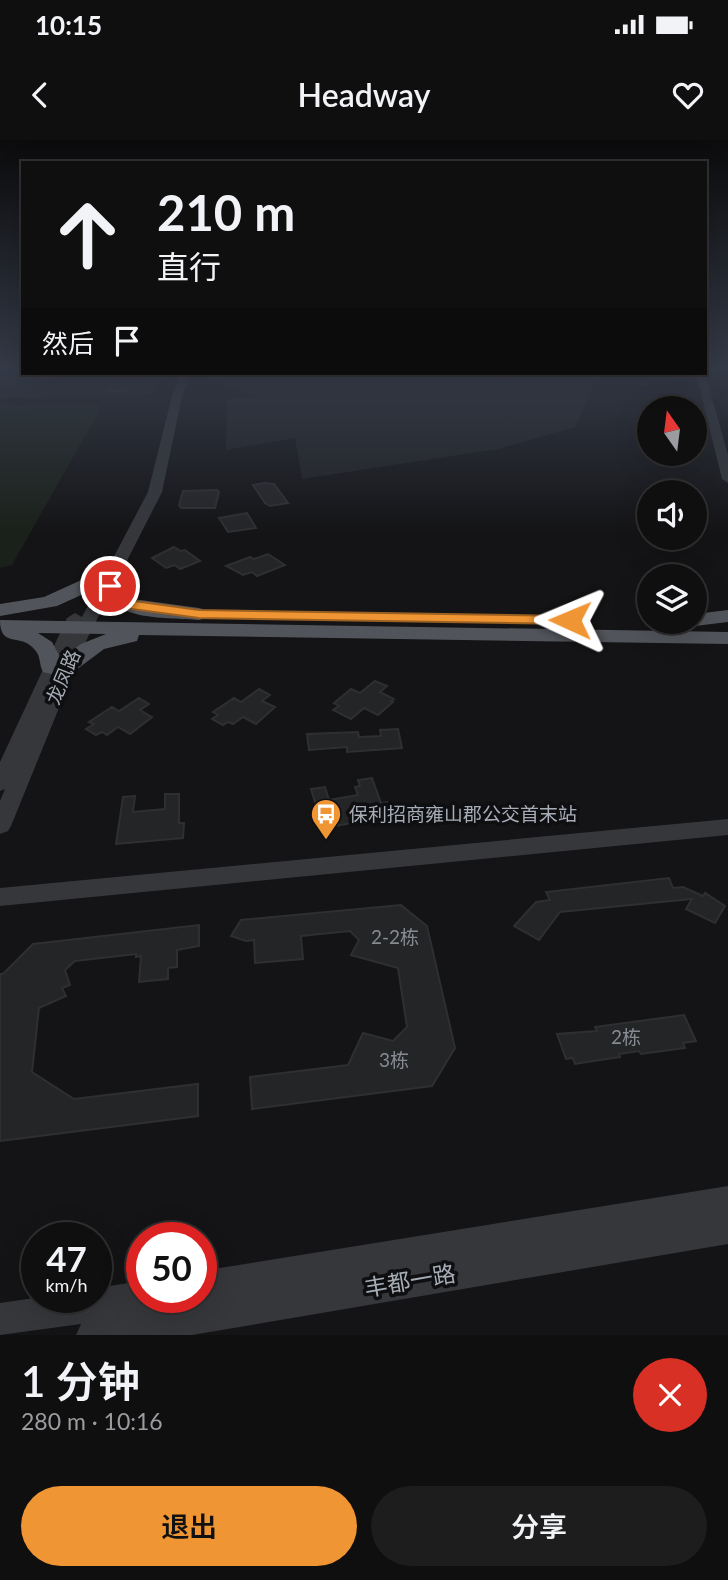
<!DOCTYPE html>
<html lang="zh">
<meta charset="utf-8">
<style>
:root{--surface:#0f0f10;--page:#1d1d1e;--text:#f1f3f6;--muted:#9b9c9f;--line:#2f2f30;--accent:#f09533}
body{margin:0;font-family:Lato,"Noto Sans SC",sans-serif;background:var(--page);color:var(--text);height:100vh;display:flex;flex-direction:column;font-size:26px;white-space:nowrap}
*{box-sizing:border-box;margin:0}
p{font-size:23px;color:var(--muted)}
.icon{flex:none;width:38px;height:38px;fill:none;stroke:currentColor;stroke-width:2;stroke-linecap:round;stroke-linejoin:round}
.map{position:relative;height:1195px;overflow:hidden}
.sheet{display:flex;flex-direction:column;background:var(--surface);flex:1}
.sheet>*{flex:none}
.guide{position:absolute;left:21px;top:21px;width:686px;height:214px;border-radius:0px;box-shadow:0 7px 28px #0002,0 0 0 2px var(--line);background:#0f0f10;color:var(--text);overflow:hidden}
.needle{width:46px;rotate:346deg}
.buttons{position:absolute;left:637px;top:256px;display:grid;gap:14px}
.buttons a{display:grid;place-items:center;width:70px;height:70px;border-radius:50%;background:var(--surface);box-shadow:0 7px 28px #0002,0 0 0 2px var(--line);font-size:35px}
.speed{position:absolute;left:21px;top:1082px;display:flex;gap:14px;font-size:35px;font-weight:700;text-align:center}
.speed>*{display:grid;place-content:center;width:91px;height:91px;border-radius:50%;background:var(--surface);box-shadow:0 7px 28px #0002,0 0 0 2px var(--line);line-height:1}
.speed small{font-size:18px;font-weight:400}
.speed .limit{border:10px solid #d22;background:#fff;color:#111}
.pin{position:absolute;display:grid;place-items:center;width:60px;height:60px;color:#fff;margin:-30px;border:4px solid #fff;border-radius:50%;box-shadow:0 2px 7px #0007}
.me{position:absolute;width:77px;margin:-38px;rotate:271deg;stroke-linejoin:round;filter:drop-shadow(0 0 5px #0008)}
.turn{display:flex;align-items:center;gap:24px;height:147px;padding:0 21px;font-size:32px}
.turn .icon{width:91px;height:91px;stroke-width:2.5}
.turn b{display:block;font-size:49px;line-height:60px}
.then{display:flex;align-items:center;height:66px;padding:0 21px;background:#0003;gap:14px;font-size:26px}
.round{display:grid;place-items:center;flex:none;width:74px;height:74px;border-radius:37px;background:var(--page)}
.headline{display:flex;align-items:center;justify-content:space-between;height:119px;padding:0 21px}
h1{font-size:42px;font-weight:600;line-height:52px}
.button{display:flex;gap:14px;margin-top:auto;padding:14px 21px}
.button a{flex:1;height:80px;border-radius:42px;background:var(--accent);color:#111;font-size:28px;font-weight:600;line-height:80px;text-align:center}
.button a+a{background:var(--page);color:var(--text)}
.status{display:flex;justify-content:space-between;align-items:center;height:49px;padding:0 35px;background:var(--surface);direction:ltr}
.status svg{height:19px;fill:currentColor}
header{display:flex;justify-content:space-between;align-items:center;height:91px;padding:0 21px;background:var(--surface);font-size:32px;font-weight:600}
.map>svg:first-child{display:block}
.built{fill:#202123}
.green{fill:#1a211a}
.building{fill:#242527;stroke:#2e2f32;stroke-width:2}
.lines{fill:none;stroke-linecap:round;stroke-linejoin:round}
.minor{fill:#35373b;fill-rule:evenodd}
.major{fill:#51545a;fill-rule:evenodd}
.route{fill:#f09533;stroke:#9c6121;stroke-width:2}
.labels{text-anchor:middle;stroke-width:7;stroke-linejoin:round;paint-order:stroke}
.street-label{font-size:19px;fill:#a6adb6;stroke:#0f0f11}
.poi-label{font-size:19px;fill:#a6adb6;stroke:#0f0f11;text-anchor:start}
.near-number-label{font-size:19px;fill:#868b92}
.near-street-label{font-size:23px;fill:#a6adb6;stroke:#0f0f11}
</style>
<div class="status"><b>10:15</b><svg viewBox="0 0 49 12"><path d="M0 12V9h3v3zM5 12V6h3v6zM10 12V3h3v9zM15 12V0h3v12zM26 1h20v11H26zM47 4h2v5h-2z"/></svg></div>
<header><svg class="icon" aria-label="back" viewBox="0 0 24 24"><path d="M15 5l-7 7 7 7"/></svg>Headway<svg class="icon" aria-label="heart" viewBox="0 0 24 24"><path d="M12 20l-8-8c-3-5 5-10 8-4 3-6 11-1 8 4z"/></svg></header>
<div class="map">
<svg width="728" height="1195" viewBox="0 0 728 1195">
<rect width="100%" height="100%" fill="#141416"/>
<path class="built" d="M0 227H23V233H163L156 252 141 257 0 258Z
M202 233H598L575 287 498 309 302 339 295 298 226 310 227 259 254 256 199 234Z"/>
<path class="green" d="M103 264 12 425 0 428V265Z"/>
<path class="building" d="M118 233H136L127 251H109Z
M265 343 274 344 288 363 270 366 265 363 253 345Z
M217 350 219 352 215 368H181L179 365 183 351Z
M247 373 256 388 228 392 219 378Z
M174 407 181 411 185 410 200 421 180 429 175 425 166 428 152 418Z
M268 414 285 425 257 436 252 432 243 435 226 426 250 417 254 419Z
M375 541 387 546 380 552 394 559 391 561 393 562 378 575 364 568 351 579 333 570 339 566 334 563 351 549 360 553Z
M259 549 270 555 262 561 275 567 256 584 243 577 233 584 228 582 223 585 212 579 218 575 213 572 234 558 241 562Z
M139 558 149 564 140 570 152 577 130 594 118 587 107 595 102 592 96 595 86 589 94 584 89 582 112 567 119 571Z
M398 589 402 608 347 612V607L309 610 307 594 358 592 359 597 381 596 380 590Z
M372 638 381 663 387 662 392 676 323 688 311 649 325 647 329 660 358 655 355 647 360 646 358 640Z
M165 654H179V683H184L183 698 116 704 123 657 135 656 133 672 165 669Z
M669 738 673 748 683 747 703 756 705 753 725 766 715 783 686 769 692 759 560 772 539 800 514 786 536 762 550 760 546 752Z
M401 765 427 786 455 908 432 946 252 969 250 937 348 925 363 893 393 901 407 887 398 828 351 815 359 800 350 791 301 796 303 819 255 823 254 800 246 801 231 796 241 780Z
M199 785V806L177 810V827L168 828V839L139 842 141 816 136 817V814L75 821 65 830 70 845 62 848 66 856 39 868 32 932 74 959 198 944V976L0 1001V834H3L33 804Z
M684 875 696 901 683 903 685 908 641 914 639 911 619 914 620 917 575 924 573 918 566 919 557 894 597 891 595 887Z"/>
<g class="lines">
<path class="minor" d="M705 232 728 315V343L722 339 696 233Z
M181 233H191L182 256 162 352 87 499 11 686 8 691 0 694V661L5 649 0 651V622L67 478 75 473 82 477 148 352 172 256Z
M728 679V695L0 766V748Z
M728 1046V1104L192 1195H76L81 1184 0 1195V1163L41 1157H96V1148L142 1141V1157H160L156 1168 195 1161 189 1157H201V1131Z"/>
<path class="major" d="M110 434 117 436 123 453 133 459 199 468 206 470 209 474 206 478 199 480C168 477 112 482 101 446L57 466 0 476V464L44 457 88 437Z
M728 470V482L695 486 685 481H695V474Z
M0 480 728 492V504L139 495 137 501 104 509 76 530H60L51 534 43 532C39 525 41 516 35 510 21 492 0 509 0 480ZM38 493 106 494 81 504 61 519 52 502Z"/>
</g>
<linearGradient id="sky" x2="0" y2="1"><stop stop-color="#0b0b0c"/><stop offset="0.58" stop-color="#343a47"/><stop offset="1" stop-color="#343a47" stop-opacity="0"/></linearGradient>
<rect width="728" height="394" fill="url(#sky)"/>
<path class="route" d="M110 442 115 443 124 458 134 461 199 470 570 476 577 480 570 484 199 478 132 469 115 463 104 446Z"/>
<defs>
<g id="bus-pin" transform="scale(1.575)"><path d="M0 17L-7.5 6A9.5 9.5 0 1 1 7.5 6Z" fill="#f09533" stroke="#0f0f11"/><path d="M-5-6H5V4H4V6H2V4H-2V6H-4V4H-5ZM-3.5-4V0h7V-4ZM-3.5 1.2v1.5H-2V1.2ZM2 1.2v1.5H3.5V1.2Z" fill="#fff"/></g>
</defs>
<g fill-rule="evenodd">
<use href="#bus-pin" x="326" y="674"/>
</g>
<g class="labels">
<g class="street-label">
<text transform="translate(63 537) rotate(-67)" y="7">龙凤路</text>
</g>
<g class="poi-label">
<text x="349" y="681">保利招商雍山郡公交首末站</text>
</g>
<g class="near-number-label">
<text x="395" y="804">2-2栋</text>
<text x="626" y="904">2栋</text>
<text x="394" y="927">3栋</text>
</g>
<g class="near-street-label">
<text transform="translate(410 1141) rotate(-10)" y="8">丰都一路</text>
</g>
</g>
</svg>
<div class="buttons">
<a><svg class="needle" viewBox="-14 -14 28 28"><path d="M0-13l5 13h-10z" fill="#e53935"/><path d="M0 13l5-13h-10z" fill="#9b9c9f"/></svg></a>
<a><svg class="icon" aria-label="sound" viewBox="0 0 24 24"><path d="M4 9h4l5-4v14l-5-4H4zM17 9q2 3 0 6"/></svg></a>
<a><svg class="icon" aria-label="layers" viewBox="0 0 24 24"><path d="M12 4l9 5-9 5-9-5zM3 14l9 5 9-5"/></svg></a>
</div>
<div class="speed"><div>47<small>km/h</small></div><div class="limit">50</div></div>
<div class="pin" style="left:110px;top:446px;background:#d93025"><svg class="icon" aria-label="arrive" viewBox="0 0 24 24"><path d="M6 21V4h12l-3 4 3 4H6"/></svg></div>
<svg class="me" style="left:570px;top:480px" viewBox="-20 -20 40 40"><path d="M0-17L14 15 0 8-14 15z" fill="#f09533" stroke="#fff" stroke-width="4"/></svg>
<div class="guide">
<div class="turn"><svg class="icon" aria-label="ahead" viewBox="0 0 24 24"><path d="M12 20V5M6 11l6-6 6 6"/></svg><div><b>210 m</b>直行</div></div>
<div class="then">然后<svg class="icon" aria-label="arrive" viewBox="0 0 24 24"><path d="M6 21V4h12l-3 4 3 4H6"/></svg></div>
</div>
</div>
<section class="sheet">
<div class="headline"><div><h1>1 分钟</h1><p>280 m · 10:16</p></div><a class="round" style="background:#d93025;color:#fff"><svg class="icon" aria-label="close" viewBox="0 0 24 24"><path d="M6 6l12 12M18 6L6 18"/></svg></a></div>
<div class="button"><a>退出</a><a>分享</a></div>
</section>
